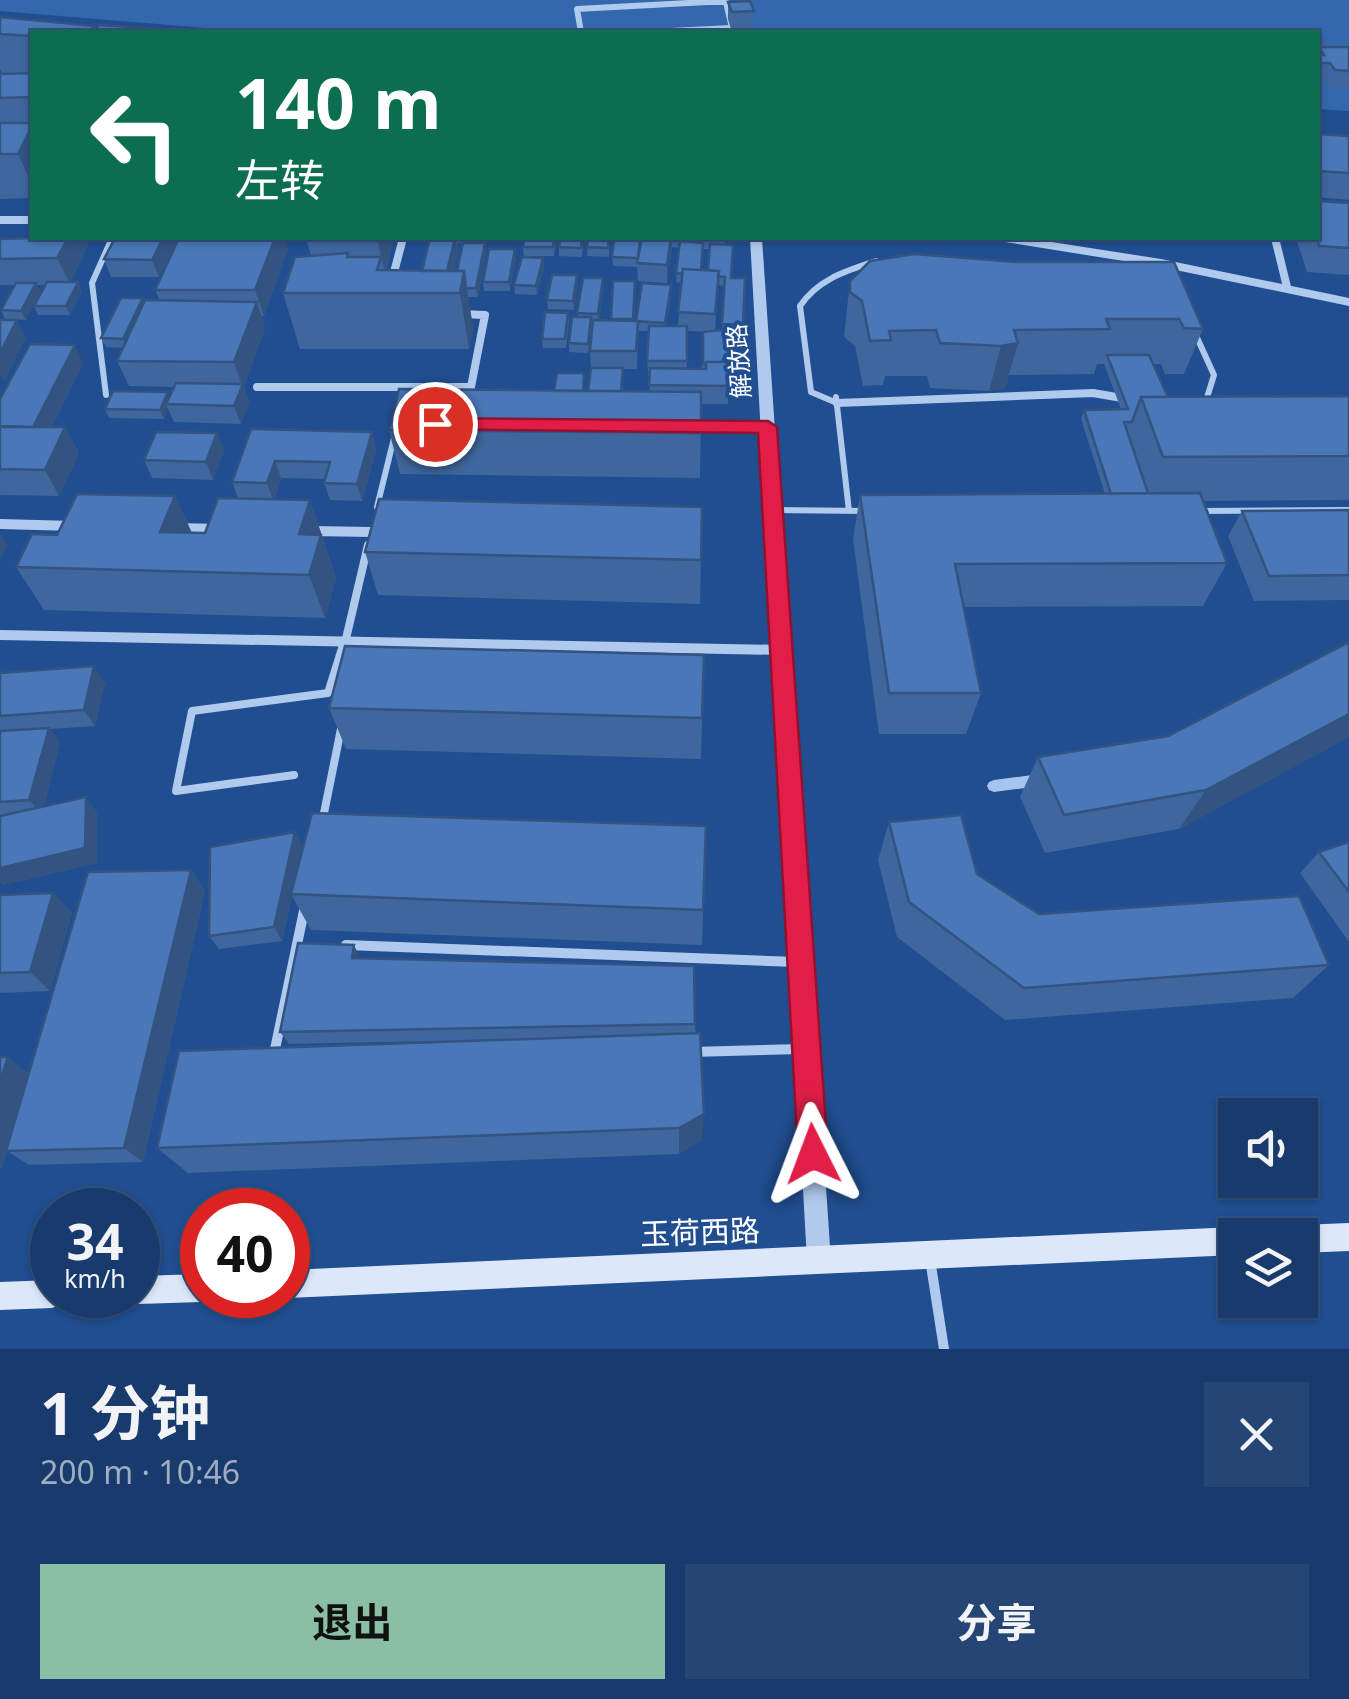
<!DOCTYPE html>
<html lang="zh">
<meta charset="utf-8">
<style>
:root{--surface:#183a6c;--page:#254574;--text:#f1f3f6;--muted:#9fadc2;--line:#36547f;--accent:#8abfa5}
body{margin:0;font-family:"Noto Sans","Noto Sans SC",sans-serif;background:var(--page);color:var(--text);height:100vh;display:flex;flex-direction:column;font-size:38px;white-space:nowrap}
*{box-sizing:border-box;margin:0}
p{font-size:32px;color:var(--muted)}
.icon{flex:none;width:55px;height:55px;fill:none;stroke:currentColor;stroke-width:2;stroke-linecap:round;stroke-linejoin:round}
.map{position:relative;height:1349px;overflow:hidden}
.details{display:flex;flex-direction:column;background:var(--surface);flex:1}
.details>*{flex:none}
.top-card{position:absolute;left:30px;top:30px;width:1290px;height:210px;border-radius:0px;box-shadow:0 2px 8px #0004,0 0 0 2px var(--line);background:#0b6e4f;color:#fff;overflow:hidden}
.tools{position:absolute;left:1218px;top:1098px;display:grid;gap:20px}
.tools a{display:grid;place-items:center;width:100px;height:100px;border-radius:0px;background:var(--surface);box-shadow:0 2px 8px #0004,0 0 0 2px var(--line);font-size:50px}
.speed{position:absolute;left:30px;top:1188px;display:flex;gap:20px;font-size:50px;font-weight:700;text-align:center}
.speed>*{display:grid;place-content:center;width:130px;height:130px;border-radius:50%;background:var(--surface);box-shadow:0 2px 8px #0004,0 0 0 2px var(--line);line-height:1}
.speed small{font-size:25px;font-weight:400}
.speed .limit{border:15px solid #d22;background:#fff;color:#111}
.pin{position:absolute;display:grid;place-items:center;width:85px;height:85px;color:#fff;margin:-42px;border:5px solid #fff;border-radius:50%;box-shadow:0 2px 10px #0007}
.me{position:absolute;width:110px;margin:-55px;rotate:357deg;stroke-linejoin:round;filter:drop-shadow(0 0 8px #0008)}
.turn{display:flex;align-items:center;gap:35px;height:210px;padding:0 40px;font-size:45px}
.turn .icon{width:130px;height:130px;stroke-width:2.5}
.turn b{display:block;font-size:70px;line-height:85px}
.round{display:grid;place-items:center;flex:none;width:105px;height:105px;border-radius:0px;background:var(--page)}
.head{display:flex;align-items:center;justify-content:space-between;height:170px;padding:0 40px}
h1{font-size:60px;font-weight:700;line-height:75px}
.action{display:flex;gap:20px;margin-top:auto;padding:20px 40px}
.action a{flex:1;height:115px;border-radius:0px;background:var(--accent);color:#111;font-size:40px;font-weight:700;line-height:115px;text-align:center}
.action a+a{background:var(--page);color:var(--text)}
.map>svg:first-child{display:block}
.green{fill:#3468ad}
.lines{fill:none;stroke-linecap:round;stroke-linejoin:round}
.stream{fill:#a4c5ee;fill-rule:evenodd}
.service-far2{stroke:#b0caed;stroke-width:6}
.service-far1{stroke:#b0caed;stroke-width:8}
.service{stroke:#b0caed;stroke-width:10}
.pedestrian-far1{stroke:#b0caed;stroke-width:6}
.pedestrian{stroke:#b0caed;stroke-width:8}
.minor-far1{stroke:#b0caed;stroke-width:8}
.minor{stroke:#b0caed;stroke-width:10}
.tertiary{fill:#b0caed;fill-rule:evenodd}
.secondary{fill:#dce8fa;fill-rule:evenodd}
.wall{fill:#3f669d;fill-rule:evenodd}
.shaded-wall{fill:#335380}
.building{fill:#4977b7;stroke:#335380;stroke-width:2.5}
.route{fill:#e11d48;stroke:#92132f;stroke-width:2.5}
.labels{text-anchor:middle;stroke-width:8;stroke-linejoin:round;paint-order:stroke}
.street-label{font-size:25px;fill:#fff;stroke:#204e90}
.near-street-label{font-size:30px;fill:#fff;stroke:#204e90}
</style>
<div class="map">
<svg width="1349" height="1349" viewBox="0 0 1349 1349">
<rect width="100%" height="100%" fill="#204e90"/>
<path class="green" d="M0 0H1349V111L1318 109V32H254L0 11Z"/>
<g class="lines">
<path class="stream" d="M1040 774 1045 776 1047 780 1045 784 1040 786 994 792 989 790 987 786 989 782 994 780Z"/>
<path class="service-far2" d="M1194 331 1214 375 1206 401 1210 402
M106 395 92 283 112 238
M836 397 849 511
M837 403 811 392 800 306C818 279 846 271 876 261
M692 426 768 427
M377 507 394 438
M774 510 865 511
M1199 511 1349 510"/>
<path class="service-far1" d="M345 643 368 545
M294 775 176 791 192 711 328 693 344 642
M322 823 342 724"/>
<path class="service" d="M346 945 797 962
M691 1052 802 1049
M274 1054 305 906
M930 1259 944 1349"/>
<path class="pedestrian-far1" d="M581 32 577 9 707 2H726L732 28 649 32"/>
<path class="pedestrian" d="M837 403 1093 393 1128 399"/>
<path class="minor-far1" d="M1275 238 1287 287
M392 280 403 238
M257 387H471L485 315 461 314
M0 524 29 525"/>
<path class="minor" d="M0 524 74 526
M176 528 219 529
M311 531 371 532
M0 635 782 650"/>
<path class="tertiary" d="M0 216H32V224H0Z
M750 238H762L831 1261 827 1269 819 1273 811 1269 807 1261Z
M999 238H1026L1161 259 1349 298V306L1161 267 1005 242Z"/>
<path class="secondary" d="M1349 1223V1251L1300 1253V1235H1288L1290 1229 1300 1225Z
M1235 1227 1246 1235H1235V1255L288 1298 281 1295H288V1270Z
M202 1274V1295H213L202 1302 138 1304 128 1300 126 1295H138V1276Z
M52 1280V1295H66L62 1304 52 1308 0 1310V1282Z"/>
</g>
<path class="wall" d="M728 2 754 11 753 28 731 29 728 19Z
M0 17 95 26 96 29 210 32H32V198L0 199V74H2L0 69Z
M1319 47H1349V88L1327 87 1323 80H1318V51Z
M1318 134 1349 136V200L1318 197Z
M1349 203V275L1307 272 1296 238H1318Z
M31 238H91L71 282 82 291 70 315H38L34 306 46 285H37L26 320 5 319 1 310 15 285H0V239Z
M115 238H174L176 242 159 277H111L104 259Z
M306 238H394L386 271H422L430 238H467L466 243 486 252 478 297H468L473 327 469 349H300L283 293 311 256ZM457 243H463L457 271H454L458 252Z
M473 238H509V240L474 241Z
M556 238 554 256H524L523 247Z
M588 238H610L609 257 587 256Z
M642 238H725V245L731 278H745L742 334H740L739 369 728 368V404H701L700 478 400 474 389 430 554 391 584 373V391H588L591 368 590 351 593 322H591L588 353 569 352V343L578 317 577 313 604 287 599 320 611 321 613 281H635L634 321H636L671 294 666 326H678L681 283 676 282 679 248 672 247 667 283 638 281 637 267 613 266 612 257 640 246ZM703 249H709L708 270H701ZM718 285 725 286 722 330 715 331ZM638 331H649L647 361 650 392 623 391V369H637ZM687 331 710 332H703L702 369H687Z
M583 243 582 257 559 256V247Z
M288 249 264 316H261L265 328 244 387 249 402 241 424 174 422 168 409 164 419 109 418 105 409 168 392 170 396 174 387 129 386 117 361 123 348 106 347 101 338 143 298 145 302 160 301 155 290Z
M516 258 510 291H484L483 282Z
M543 258 544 267 537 295 515 294 514 285Z
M1017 262H1174L1203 329 1184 374H1165L1161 364H1153L1168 397 1349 396V500L1204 501 1227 563 1203 606 963 607 981 693 966 734H879L853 539 860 495 1105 494 1081 419 1084 410 1121 409 1104 364H1097L1094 374 1009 375 1005 388 989 391 930 388 927 376H885L883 385 863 386 855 346 844 337 850 281Z
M578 284 574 310 548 309 547 300Z
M568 313 569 322 566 348H543L542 339Z
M83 363 52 427H65L79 453 59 496 0 495V399Z
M251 429 372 432 376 450 362 501 330 500 324 483 326 479 281 478 274 499 310 500 336 578 325 618 44 610 16 567 57 535 175 496 192 533H205L238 498 232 482Z
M217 433 224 451 213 480 152 478 144 460Z
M702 507 700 604 378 595 365 552Z
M1349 510V600L1254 601 1228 536 1242 511Z
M1349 642V737L1179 829 1045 853 1020 797 1038 757 1168 736Z
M704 655 701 759 346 749 329 708Z
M0 673 105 682 95 726 50 729 60 743 44 806 97 812V863L3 885 0 882Z
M889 822 977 874 1039 914 1329 965 1293 998 1005 1020 897 937 878 860Z
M706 826 702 945 311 930 292 896 282 941 219 949 209 936 295 832 303 847Z
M1349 842V942L1300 873 1319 852Z
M191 870 205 891 143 1162 29 1165 7 1151 2 1168H0V1057L29 1073Z
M53 893 72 913 50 991 0 993V895Z
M360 958 695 1024 702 1140 679 1154 188 1173 157 1148 528 1039 289 1044 280 1032Z"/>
<path class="shaded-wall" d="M32 126V185L18 154Z
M68 238H91L70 284 57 258Z
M163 238H174L176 242 159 277 152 260Z
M275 238H285L288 249 264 316 255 290Z
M377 238H394L385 273Z
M455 238 458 252 449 293 444 282Z
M671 238 672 247 667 283V265Z
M485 243 486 252 478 297 476 288Z
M515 249 516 258 510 291 509 282Z
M543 258 544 267 537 295 536 286Z
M464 271 473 327 469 349 460 293Z
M577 275 578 284 574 310 573 301Z
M603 278 604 287 599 323 598 314Z
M78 282 82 291 70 315 66 306Z
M36 283 41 292 26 320 21 311Z
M143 298 147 307 127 348 123 339Z
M257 302 265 328 244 387 249 402 241 424 234 406 242 385 234 362Z
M17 320 26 338 5 382 0 374V353Z
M1018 343 1005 388 989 391 1001 346Z
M75 345 83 363 43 445 33 427Z
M168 392 172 401 166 404 168 409 164 419 160 410Z
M65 427 79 453 59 496 45 470Z
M372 432 376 450 362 501 357 484Z
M217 433 224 451 213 480 206 462Z
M275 461 281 478 273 500 267 483Z
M175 496 195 540 160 532Z
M310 500 336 578 325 618 309 575 299 534Z
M0 533 8 545 0 559Z
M94 666 105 682 95 726 84 710Z
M1349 714V737L1179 829 1206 790Z
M49 728 60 743 42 815 29 800Z
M86 797 97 812V863L3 885 0 882V868Z
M295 832 303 847 282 941 274 927Z
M191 870 205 891 143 1162 124 1148Z
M53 893 72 913 50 991 30 972Z
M354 945 360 958H352Z
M8 1057 29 1074 2 1168 0 1167V1082Z
M704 1114 702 1140 679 1154V1128Z"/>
<path class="building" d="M750 1 754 11 732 12 728 2Z
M0 17 95 26 88 32H32V36L0 34Z
M99 25 210 32H93Z
M1319 47H1349V71L1335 70 1330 63H1318V55H1324Z
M32 73V97L0 98V74Z
M0 123H32V126L18 154H0Z
M1318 134 1349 136V173L1318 171Z
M1318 201 1349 203V248L1319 246 1317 238Z
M32 236V238H68L57 258 0 259V239L31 238Z
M115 238H163L152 260 104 259Z
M179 238H275L255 290H155Z
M430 238H455L447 271H422Z
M524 238H554L553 247H523Z
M560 238H582L581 248 559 247Z
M588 238H609L608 248 587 247Z
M614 238H640L638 258 612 257Z
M642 238H671L667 265 637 263Z
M680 241 703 243 701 270 683 269 682 274 676 273Z
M463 243H485L476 288H466L464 271H457Z
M710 244 733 245 731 278H745L743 325 722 324 725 277 718 276 719 271 708 270Z
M489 249H515L509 282H483Z
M348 253 347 257H381L377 270 464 271 460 293H283L295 257Z
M914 254 1017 262H1174L1203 329 1184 328 1179 319H1106L1110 329 1014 330 1018 343 1001 346 940 343 936 330 889 331 891 340 870 341 862 301 850 292V281L870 261Z
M522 257 543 258 536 286 514 285Z
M683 269 719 271 715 314 678 312Z
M552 275H577L573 301 547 300Z
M583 278H603L598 314 577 313Z
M613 281H635L633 319H611Z
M47 282H78L66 306H34Z
M16 283H36L21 311 1 310Z
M642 283 671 285 665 323 636 321Z
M121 298H143L123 339 101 338Z
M145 300 257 302 234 362 117 361Z
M545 312 568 313 565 339H542Z
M572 317H591L588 344 569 343Z
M0 320H17L0 353Z
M593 320 638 321 636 351H590Z
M649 326H687V361H647Z
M740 328V360L723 359V362H706V364H703V332Z
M30 344 75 345 33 427 0 426V399Z
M1107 355H1149L1168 397H1141L1132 422H1124L1148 493 1111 494 1084 410 1128 409Z
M706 362H728L729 386 649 385 650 368 706 369Z
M591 368H623L621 391H588Z
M557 373H584L583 391H554Z
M176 383 243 384 234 406 166 404Z
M399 389 701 392V433L389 430Z
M113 391 168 392 160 410 105 409Z
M1349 396V456L1163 457 1141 397Z
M0 427H65L45 470 0 469Z
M251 429 372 432 357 484 324 483 330 462 275 461 267 483 232 482Z
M156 432 217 433 206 462 144 460Z
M1200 493 1227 563 955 564 981 693H889L860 495Z
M77 494 175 496 160 532 205 533 218 498 310 500 299 534 321 535 309 575 16 567 32 534 57 535Z
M379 499 702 507 701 560 365 552Z
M1349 510V575L1269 576 1242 511Z
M1349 642V714L1206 790 1064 815 1038 757 1168 736Z
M345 646 704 655 702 718 329 708Z
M94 666 84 710 0 716V673Z
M49 728 29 800 0 802V731Z
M86 797 85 848 0 868V816Z
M312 813 706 826 703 910 291 894Z
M961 815 977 874 1039 914 1299 896 1329 965 1024 988 909 902 889 822Z
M295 832 274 927 209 936 210 847Z
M1349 842V892L1319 852Z
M191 870 124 1148 6 1151 88 872Z
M53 893 30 972 0 973V895Z
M298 943 354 945 352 958 694 966 695 1024 280 1032Z
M700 1033 704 1114 679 1128 157 1148 179 1051Z
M0 1057H8L0 1082Z"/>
<path class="route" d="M435 418 768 421 777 427 828 1154 823 1165 813 1169 803 1165 798 1154 758 433 428 429 425 424Z"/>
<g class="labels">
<g class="street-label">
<text transform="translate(739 361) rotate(-94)" y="9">解放路</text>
</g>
<g class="near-street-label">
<text transform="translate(700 1233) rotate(-2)" y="10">玉荷西路</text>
</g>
</g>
</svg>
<div class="tools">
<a><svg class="icon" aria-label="sound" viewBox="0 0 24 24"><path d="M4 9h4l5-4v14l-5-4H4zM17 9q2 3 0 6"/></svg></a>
<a><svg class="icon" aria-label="layers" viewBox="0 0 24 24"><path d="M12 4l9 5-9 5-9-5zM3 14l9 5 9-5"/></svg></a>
</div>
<div class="speed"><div>34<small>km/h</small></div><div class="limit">40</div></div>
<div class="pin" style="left:435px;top:424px;background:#d93025"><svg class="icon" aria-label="arrive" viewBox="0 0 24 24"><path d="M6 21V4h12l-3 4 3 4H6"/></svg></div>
<svg class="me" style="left:813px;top:1154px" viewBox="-20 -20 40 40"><path d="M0-17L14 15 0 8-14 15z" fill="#e11d48" stroke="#fff" stroke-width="4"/></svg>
<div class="top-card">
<div class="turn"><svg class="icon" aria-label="left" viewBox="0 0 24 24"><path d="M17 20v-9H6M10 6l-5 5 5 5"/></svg><div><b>140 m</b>左转</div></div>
</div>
</div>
<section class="details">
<div class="head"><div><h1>1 分钟</h1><p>200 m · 10:46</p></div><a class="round"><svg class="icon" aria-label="close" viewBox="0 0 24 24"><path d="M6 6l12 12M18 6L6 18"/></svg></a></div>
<div class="action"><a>退出</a><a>分享</a></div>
</section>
